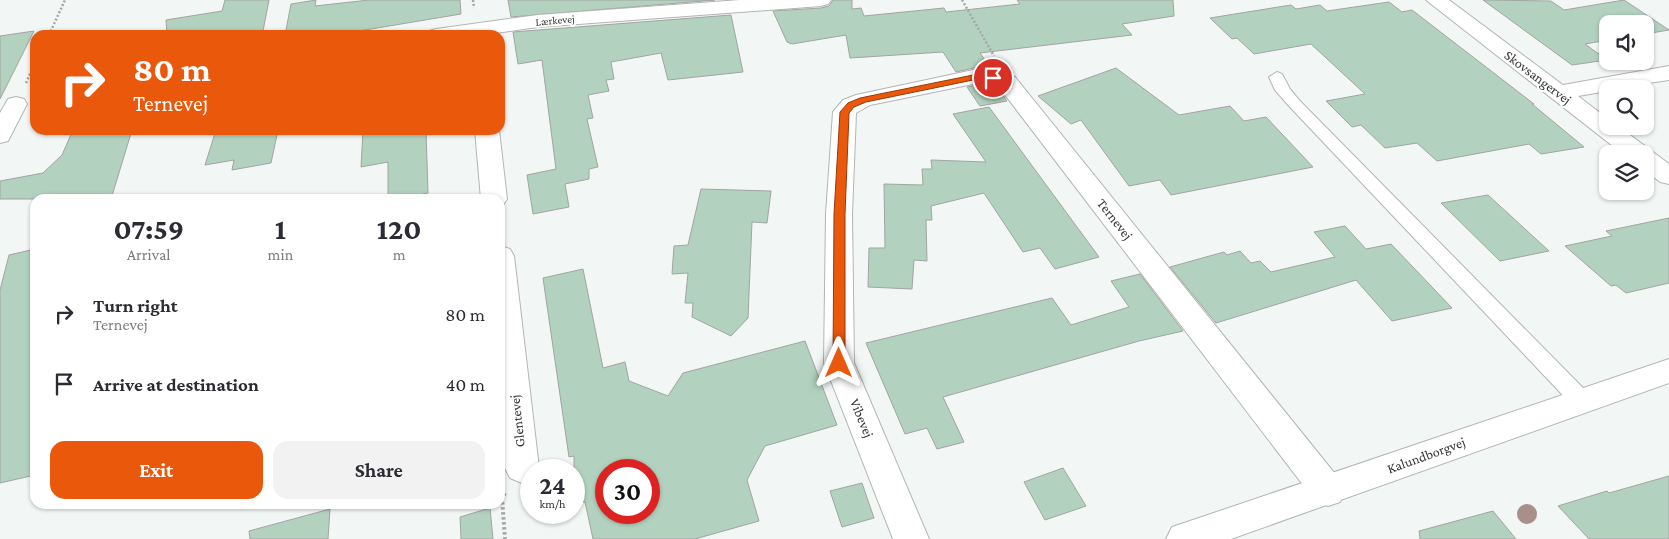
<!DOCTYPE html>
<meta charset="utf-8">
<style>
:root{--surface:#fff;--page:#f2f2f3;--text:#2b2b33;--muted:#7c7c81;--accent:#ea580c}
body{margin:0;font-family:"Crimson Pro",serif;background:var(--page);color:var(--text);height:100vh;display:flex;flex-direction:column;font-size:19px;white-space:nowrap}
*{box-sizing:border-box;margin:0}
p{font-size:16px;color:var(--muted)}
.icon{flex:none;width:28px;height:28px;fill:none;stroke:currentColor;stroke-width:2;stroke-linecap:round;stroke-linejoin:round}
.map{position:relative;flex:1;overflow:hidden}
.details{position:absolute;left:30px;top:194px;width:475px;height:315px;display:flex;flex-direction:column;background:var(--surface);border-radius:15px;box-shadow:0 1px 4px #0004}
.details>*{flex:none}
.banner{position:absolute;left:30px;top:30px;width:475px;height:105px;border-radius:15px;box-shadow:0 1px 4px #0004;background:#ea580c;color:#fff;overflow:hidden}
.buttons{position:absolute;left:1599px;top:15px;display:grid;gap:10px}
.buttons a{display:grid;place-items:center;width:55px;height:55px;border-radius:10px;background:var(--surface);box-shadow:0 1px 4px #0004;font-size:25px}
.speed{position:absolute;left:520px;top:459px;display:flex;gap:10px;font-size:25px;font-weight:700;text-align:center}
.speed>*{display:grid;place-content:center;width:65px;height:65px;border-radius:50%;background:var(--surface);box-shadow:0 1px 4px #0004;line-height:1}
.speed small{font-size:12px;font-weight:400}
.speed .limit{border:8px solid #d22;background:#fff;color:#111}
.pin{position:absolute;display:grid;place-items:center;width:42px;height:42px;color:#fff;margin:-21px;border:2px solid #fff;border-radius:50%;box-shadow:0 1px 5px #0007}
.me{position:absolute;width:55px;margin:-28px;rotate:0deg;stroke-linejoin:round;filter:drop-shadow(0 0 4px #0008)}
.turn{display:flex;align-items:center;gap:18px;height:105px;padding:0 20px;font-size:22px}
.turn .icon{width:65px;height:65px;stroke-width:2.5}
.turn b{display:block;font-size:35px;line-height:42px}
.eta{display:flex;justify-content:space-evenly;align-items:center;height:85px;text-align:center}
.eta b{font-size:30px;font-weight:700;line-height:35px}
.action{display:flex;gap:10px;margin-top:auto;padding:10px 20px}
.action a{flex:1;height:58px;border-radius:15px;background:var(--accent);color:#fff;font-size:20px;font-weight:700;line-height:58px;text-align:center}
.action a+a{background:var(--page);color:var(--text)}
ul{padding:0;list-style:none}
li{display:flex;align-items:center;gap:15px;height:70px;padding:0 20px}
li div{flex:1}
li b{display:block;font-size:19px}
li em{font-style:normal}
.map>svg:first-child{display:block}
.building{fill:#b2d2bf;stroke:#a1a4a2;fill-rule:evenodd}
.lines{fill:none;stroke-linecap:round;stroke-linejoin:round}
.service-casing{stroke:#b2b5b3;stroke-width:2}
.minor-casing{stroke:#b2b5b3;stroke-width:2}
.tertiary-casing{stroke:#b2b5b3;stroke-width:2}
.path-far1{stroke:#a5a7a6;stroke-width:2.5;stroke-dasharray:2 2;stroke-linecap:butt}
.path{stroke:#a5a7a6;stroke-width:4;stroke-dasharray:2.5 2.5;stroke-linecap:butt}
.service{fill:#fff;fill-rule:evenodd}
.minor{fill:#fff;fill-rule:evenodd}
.tertiary{fill:#fff;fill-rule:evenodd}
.tree{fill:#a88f8a}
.route{fill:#ea580c;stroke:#983908}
.labels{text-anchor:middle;stroke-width:4;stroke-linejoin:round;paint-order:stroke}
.far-street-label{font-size:11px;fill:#353636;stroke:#fff}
.street-label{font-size:14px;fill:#353636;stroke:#fff}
</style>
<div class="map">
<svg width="1669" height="539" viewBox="0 0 1669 539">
<rect width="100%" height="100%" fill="#f2f6f4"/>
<path class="building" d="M225 0H269L263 31 232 35H167L166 20 222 11Z
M316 0 315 6 369 0H460L461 14 335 35H285L291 4Z
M508 0H715L511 17Z
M833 0H852V9L861 8 864 16 944 8 946 12 1020 4 1017 0H1173L1174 16 1122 24 1132 35 980 53 992 70 978 67 956 72 943 52 850 58 846 35 792 44 787 42 773 11 821 8 829 6Z
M1483 0 1551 1 1564 10 1624 0 1669 30 1645 34V24H1608V40L1585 44 1607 60 1572 65Z
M1389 2 1402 12 1412 10 1534 104H1532L1584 147 1541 154 1529 144 1437 161 1417 143 1385 148 1361 125 1352 127 1326 101 1365 94 1311 44 1254 54 1237 38 1232 39 1210 18 1291 5 1296 9 1320 5 1327 11Z
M731 15 743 72 668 80 661 53 611 62 614 79 606 80 609 91 588 95 593 118 587 119 598 167 589 169V179L565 184 569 207 533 214 527 175 556 169 542 60 518 64 513 32Z
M34 31 0 99V36Z
M1116 68 1179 115 1230 106 1244 121 1266 117 1313 167 1171 195 1160 180 1129 186 1081 120 1071 124 1038 96Z
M978 85 998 89 1007 101 980 106 967 87Z
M989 107 1099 257 1055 269 1040 248 1023 252 984 193 931 206 932 220H926L927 261 914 260 912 289 868 287 869 248H885L884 184 923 185 922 169H932L931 160 986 162 953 114Z
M73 130H132L111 199H0V181L43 173 62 155Z
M216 130H278L271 163 232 170 234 160 205 165Z
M363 130H426L428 193 400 199H388V162L361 167Z
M701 189 771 191 767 223 752 222 748 318 731 336 692 317 693 303H685L688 273 672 274 674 246 688 245Z
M1488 195 1549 251 1500 261 1441 203Z
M1669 218V283L1626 293 1616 285 1611 286 1565 246 1612 236 1606 231Z
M1345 226 1366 249 1391 244 1452 308 1392 321 1356 280 1216 323 1170 267 1224 252 1227 255 1240 251 1251 263 1260 261 1271 272 1335 257 1314 232Z
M35 249V475L0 483V290L9 255Z
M583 269 603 368 625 362 629 381 668 396 683 373 805 341 837 425 765 446 747 480 759 521 695 539H593L585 502 574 501V456L569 457 543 278ZM606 470H649V512H606Z
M1140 274 1183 331 1139 341 943 397 964 442 937 449 927 428 905 434 866 343 1052 298 1071 325 1129 307 1111 281Z
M1063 468 1086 506 1045 520 1024 482Z
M1669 476V539H1589L1558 506 1607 491 1609 493Z
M862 483 874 518 842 527 830 491Z
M490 508 493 539H461L460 517Z
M330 509 328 539H250L249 531Z
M1493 511 1516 539H1420L1419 531Z"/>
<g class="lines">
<g class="service-casing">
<path id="service" d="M1277 72 1282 74 1290 89 1299 100 1589 394 1592 400 1589 406 1581 409 1573 406 1289 106 1275 90 1269 77Z"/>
</g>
<g class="minor-casing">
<path id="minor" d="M740 0H831L828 4 821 6 538 27 481 35H426L429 31 436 29 538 15Z
M1426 0H1449L1563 85 1669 66V80L1608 89V91L1578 96 1608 119V126H1618L1669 164V184L1660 182 1645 170V154H1623Z
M978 69 1015 77 1340 480 1345 491 1340 502 1328 506 1316 502 999 87 978 83 870 105 856 113 852 214 854 363 929 539H893L824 363 826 214 833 112 843 100 856 95Z
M16 97 24 99 27 104 8 141 0 143V113L8 99Z
M475 130H499L507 199 503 205 500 206V199H481Z
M500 246 510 249 514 256 539 468 531 470V479L522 483 510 478 505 468 500 407Z"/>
</g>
<g class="tertiary-casing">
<path id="tertiary" d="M1669 359V383L1231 539H1166L1172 527 1184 523Z"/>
</g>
<path class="path-far1" d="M473 0 474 8
M962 0 994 56
M49 35 65 0
M26 83 35 63"/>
<path class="path" d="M505 493 502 498 505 539"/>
<use href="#service" class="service"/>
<use href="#minor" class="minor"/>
<use href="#tertiary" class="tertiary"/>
</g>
<circle class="tree" cx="1527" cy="514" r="10"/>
<path class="route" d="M978 74 998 78 993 81 978 79 866 102 854 107 849 113 845 214V363L843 366H834L833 363 834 214 840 112 848 103 860 98Z"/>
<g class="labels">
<g class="far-street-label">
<text transform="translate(555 20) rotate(-5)" y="4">Lærkevej</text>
</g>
<g class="street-label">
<text transform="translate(1538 77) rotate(37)" y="5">Skovsangervej</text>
<text transform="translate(1115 219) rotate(52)" y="5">Ternevej</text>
<text transform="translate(862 418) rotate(68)" y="5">Vibevej</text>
<text transform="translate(517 421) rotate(-96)" y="5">Glentevej</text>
<text transform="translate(1426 455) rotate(-20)" y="5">Kalundborgvej</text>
</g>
</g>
</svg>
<div class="buttons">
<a><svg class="icon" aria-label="sound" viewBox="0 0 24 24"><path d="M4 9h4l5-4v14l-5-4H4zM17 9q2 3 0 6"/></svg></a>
<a><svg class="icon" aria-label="search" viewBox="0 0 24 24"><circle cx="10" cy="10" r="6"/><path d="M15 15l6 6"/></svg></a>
<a><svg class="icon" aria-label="layers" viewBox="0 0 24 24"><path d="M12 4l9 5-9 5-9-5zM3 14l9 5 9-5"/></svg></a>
</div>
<div class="speed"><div>24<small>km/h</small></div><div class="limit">30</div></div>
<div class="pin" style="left:993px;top:78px;background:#d93025"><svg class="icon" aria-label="arrive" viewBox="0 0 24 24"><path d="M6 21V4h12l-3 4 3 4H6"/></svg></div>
<svg class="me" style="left:839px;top:363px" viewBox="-20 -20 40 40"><path d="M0-17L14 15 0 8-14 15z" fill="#ea580c" stroke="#fff" stroke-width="4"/></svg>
<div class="banner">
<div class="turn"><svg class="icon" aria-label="right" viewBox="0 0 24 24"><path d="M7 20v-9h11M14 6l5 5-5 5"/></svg><div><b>80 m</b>Ternevej</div></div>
</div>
<section class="details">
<div class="eta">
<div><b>07:59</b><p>Arrival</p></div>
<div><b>1</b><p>min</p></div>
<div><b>120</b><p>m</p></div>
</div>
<ul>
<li><svg class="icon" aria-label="right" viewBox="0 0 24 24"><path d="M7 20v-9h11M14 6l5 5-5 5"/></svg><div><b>Turn right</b><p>Ternevej</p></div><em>80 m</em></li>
<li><svg class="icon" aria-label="arrive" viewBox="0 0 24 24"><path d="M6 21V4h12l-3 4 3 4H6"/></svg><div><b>Arrive at destination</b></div><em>40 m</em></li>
</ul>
<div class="action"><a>Exit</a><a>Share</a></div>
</section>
</div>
